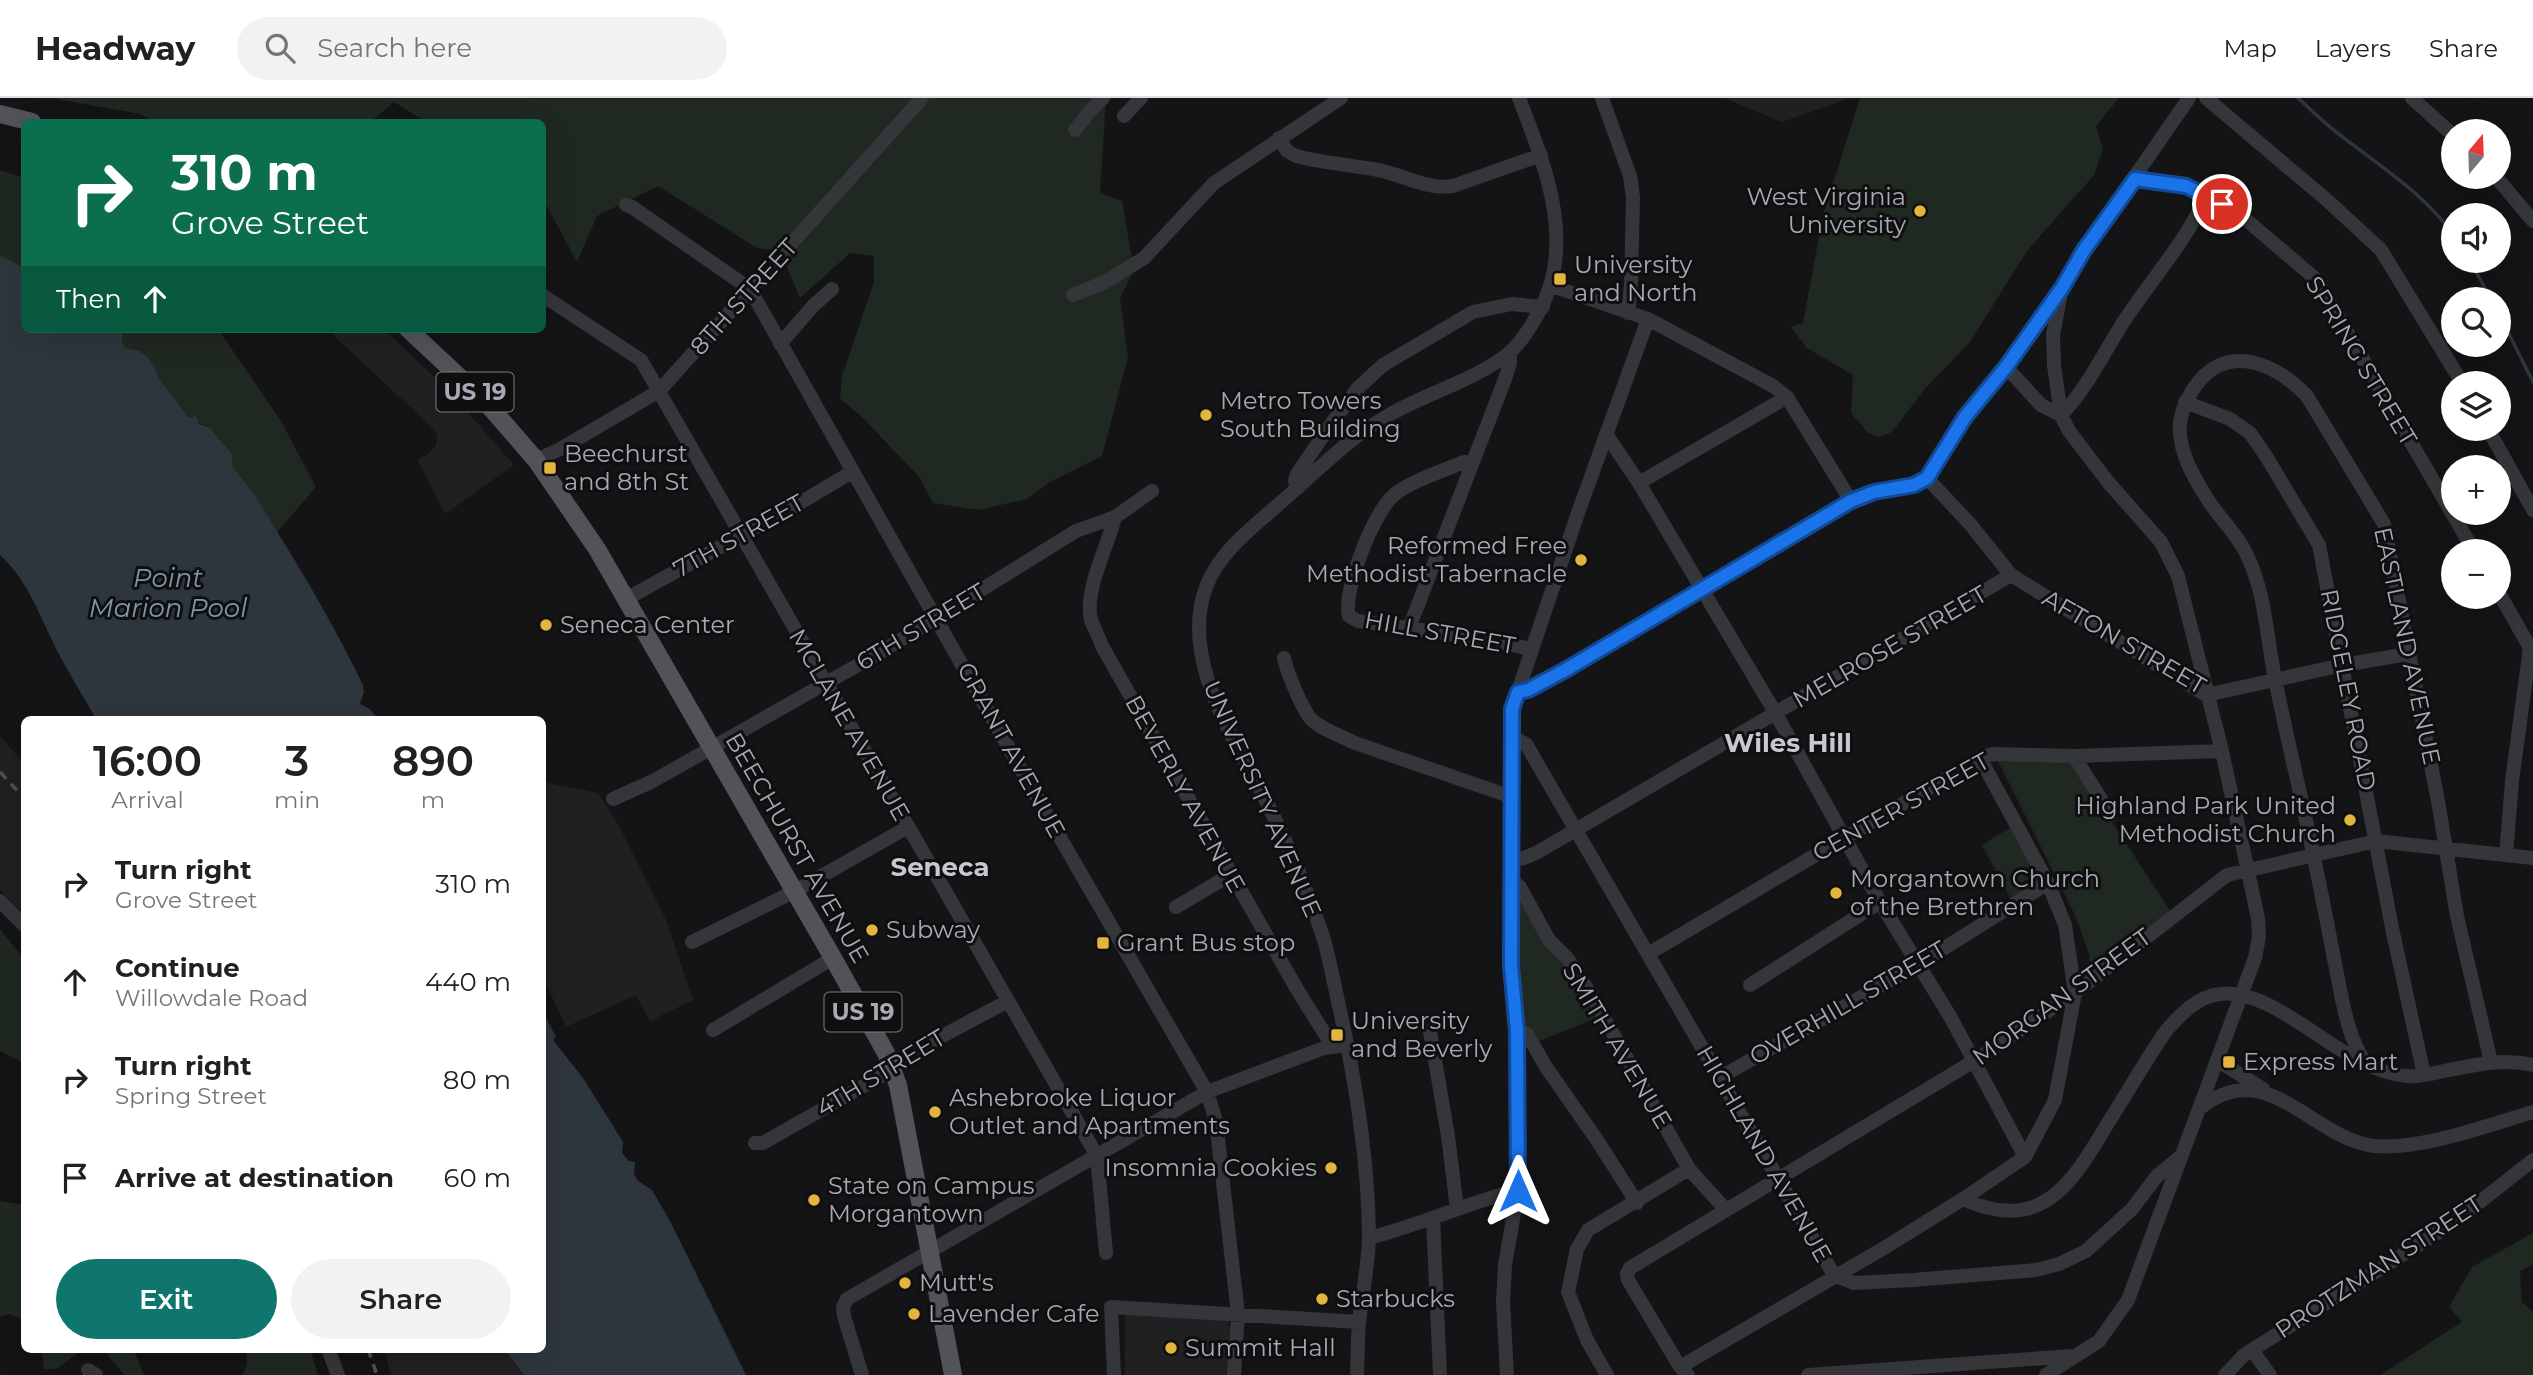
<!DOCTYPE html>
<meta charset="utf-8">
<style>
:root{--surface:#fff;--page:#f2f2f2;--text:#202124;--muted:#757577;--line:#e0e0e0;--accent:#0f766e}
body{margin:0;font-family:Montserrat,sans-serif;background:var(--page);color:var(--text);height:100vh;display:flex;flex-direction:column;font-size:26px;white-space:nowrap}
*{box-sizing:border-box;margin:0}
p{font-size:23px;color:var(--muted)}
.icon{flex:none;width:38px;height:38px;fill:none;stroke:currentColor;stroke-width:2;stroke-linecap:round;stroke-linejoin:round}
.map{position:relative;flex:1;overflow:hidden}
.drawer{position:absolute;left:21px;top:618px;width:525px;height:637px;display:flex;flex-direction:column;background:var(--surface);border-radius:10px;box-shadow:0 7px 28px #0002}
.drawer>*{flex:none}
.guide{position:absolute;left:21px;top:21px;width:525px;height:214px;border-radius:10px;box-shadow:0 7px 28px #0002;background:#0b6e4f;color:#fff;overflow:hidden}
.needle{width:46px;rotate:19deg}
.buttons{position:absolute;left:2441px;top:21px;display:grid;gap:14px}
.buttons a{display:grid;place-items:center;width:70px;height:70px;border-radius:50%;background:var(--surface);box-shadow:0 7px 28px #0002;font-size:35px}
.pin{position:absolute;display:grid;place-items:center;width:60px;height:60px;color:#fff;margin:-30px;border:4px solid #fff;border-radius:50%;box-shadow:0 2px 7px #0007}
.me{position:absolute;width:77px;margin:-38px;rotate:0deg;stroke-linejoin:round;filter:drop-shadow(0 0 5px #0008)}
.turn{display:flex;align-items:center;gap:24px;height:147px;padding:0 35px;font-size:32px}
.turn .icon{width:91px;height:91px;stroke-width:2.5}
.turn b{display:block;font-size:49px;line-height:60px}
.then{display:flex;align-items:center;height:66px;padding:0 35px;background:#0003;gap:14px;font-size:26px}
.eta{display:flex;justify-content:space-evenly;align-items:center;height:119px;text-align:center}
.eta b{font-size:42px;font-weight:600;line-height:49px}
.action{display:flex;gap:14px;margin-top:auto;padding:14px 35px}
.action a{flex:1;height:80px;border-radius:42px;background:var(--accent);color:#fff;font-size:28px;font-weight:600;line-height:80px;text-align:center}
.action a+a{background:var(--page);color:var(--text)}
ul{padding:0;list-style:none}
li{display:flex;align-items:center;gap:21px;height:98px;padding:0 35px}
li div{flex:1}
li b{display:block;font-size:26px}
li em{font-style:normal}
header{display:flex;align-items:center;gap:42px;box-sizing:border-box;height:98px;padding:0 35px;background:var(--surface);border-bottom:2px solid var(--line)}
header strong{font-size:33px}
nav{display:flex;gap:38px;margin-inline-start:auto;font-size:24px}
.search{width:490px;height:63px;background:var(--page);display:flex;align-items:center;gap:18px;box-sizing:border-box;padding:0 24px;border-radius:38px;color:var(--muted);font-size:26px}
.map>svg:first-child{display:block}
.built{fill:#202022}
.green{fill:#202822}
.water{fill:#2e363d}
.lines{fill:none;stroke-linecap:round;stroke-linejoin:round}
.stream{stroke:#2e363d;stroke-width:3.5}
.minor{stroke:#35363a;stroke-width:14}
.major{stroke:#525359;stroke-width:18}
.rail{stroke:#4e5055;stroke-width:3.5;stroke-dasharray:9 7;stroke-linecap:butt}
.route-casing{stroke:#114b97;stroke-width:18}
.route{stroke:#1a73e8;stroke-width:12}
.poi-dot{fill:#e3b53e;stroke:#0f0f10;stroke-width:2.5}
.labels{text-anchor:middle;stroke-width:6;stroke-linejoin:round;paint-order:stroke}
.shield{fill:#0f0f10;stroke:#797c84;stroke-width:2}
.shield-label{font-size:23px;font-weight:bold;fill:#a7aab5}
.poi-label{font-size:24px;fill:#a7aab5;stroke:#0f0f10;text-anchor:start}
.street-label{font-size:24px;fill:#a7aab5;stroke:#0f0f10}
.water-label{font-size:26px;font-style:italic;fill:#8096ad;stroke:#0f0f10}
.neighbourhood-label{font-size:26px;font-weight:bold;fill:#c7c9d1;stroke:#0f0f10}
</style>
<header>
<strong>Headway</strong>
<div class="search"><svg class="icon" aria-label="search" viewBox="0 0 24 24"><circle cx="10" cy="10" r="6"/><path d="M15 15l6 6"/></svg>Search here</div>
<nav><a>Map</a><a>Layers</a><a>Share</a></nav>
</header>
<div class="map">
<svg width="2533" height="1277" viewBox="0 0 2533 1277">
<rect width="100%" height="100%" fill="#141416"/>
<path class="built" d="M1724 0H1851L1782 24Z
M332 231H384L451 295 514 367 445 416 417 361 428 356 435 349 437 341 436 333 334 238Z
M0 638 24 665V816L0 792Z
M543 684 598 695 619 728 666 822 693 902 650 923 636 897 566 929 543 880Z
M1125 1215 1229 1220V1277H1125Z
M384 1251H504L524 1277H391Z"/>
<path class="green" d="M51 0H1106L1100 95 1122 103 1134 172 1120 200 1128 259 1102 358 1050 384 1027 401 979 412 933 405 920 380 861 318 840 301 842 278 874 184V158L850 155 800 200 780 153 757 150 658 88 597 118 577 164 543 101 542 24H426L394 4 370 24H154L140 16Z
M1860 0H2119L2096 28 2103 51 2094 77 2027 153 1970 244 1923 293 1892 334 1880 339 1868 335 1851 315 1853 277 1807 250 1791 229 1803 225 1823 117Z
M0 72 24 80V170L0 157Z
M115 231H218L281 323 316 389 277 434 243 381 232 369V356L210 330 189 320 159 280 149 260 140 253 125 250 122 244 123 236Z
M1998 663H2072L2173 817 2098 874 2090 867 2089 856 2076 819Z
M2013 728 2043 783 2011 801 1982 747Z
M1523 803 1596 920 1537 944 1521 930 1516 811Z
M0 831 24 861V965L0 953Z
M0 1103 24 1107V1221L8 1216 0 1219Z
M2533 1135V1166L2520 1173 2522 1204 2533 1214V1277H2380L2462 1224 2449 1209 2472 1169Z
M42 1251H133L144 1277H124L105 1253 79 1254 57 1271H44Z
M245 1251H310L318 1277H242C248 1269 248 1260 245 1251Z"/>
<path class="water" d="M0 157 24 170V231H115L123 236 122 244 125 250 140 253 149 260 159 280 189 320 196 318 199 326 210 330 232 356V369C252 390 266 416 281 440 311 488 338 536 363 587L364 594 360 606 370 611 378 621H96C81 594 64 568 51 540 36 509 26 481 0 457Z
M543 914 556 939 553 942 583 980 623 1044 622 1055 629 1063 635 1064 634 1076 638 1083 652 1092 670 1123 746 1277H524L504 1251H542Z"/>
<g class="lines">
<path class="stream" d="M2298 0C2310 11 2322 23 2335 33 2375 65 2425 95 2454 138
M2470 163 2491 201
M2499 216 2533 284"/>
<path class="minor" d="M1602 0 1630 78 1633 99 1631 187 1628 215
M2206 0 2328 103 2381 152 2462 285
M2412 0 2454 38
M1124 18 1141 0
M1075 32 1089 14 1103 0
M1279 40 1287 53 1296 58C1323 65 1351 67 1378 72 1404 77 1426 92 1453 88L1541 57
M2496 79 2533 123
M2135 81 2186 88 2207 97 2237 114 2317 182 2474 453
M626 107 632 109 750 191 1028 684 1207 994 1216 1023 1238 1216 1234 1277
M1552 188 1648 221 1773 288 1787 299 1851 403
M542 197 641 262 1097 1058 1106 1155
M1073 197 1105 184 1144 160 1214 85 1341 0
M780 246 813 208 832 191
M2006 269 2041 307 2061 317C2087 291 2104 254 2124 223 2152 181 2186 143 2207 97
M2185 304 2230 321 2250 335 2266 358 2319 447 2392 830 2424 977
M2488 331 2533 412
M1606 336 1639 385 1776 616 1880 804 1951 920 2025 1059
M536 362 560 351 659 293 922 0
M1471 365 1464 364C1445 372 1408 384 1394 397 1374 413 1342 494 1349 518L1358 523 1471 539 1532 551
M1927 380 1970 426 2011 477 2206 597 2343 567 2408 556
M1639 385 1787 299
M1299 389 1295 383 1297 376 1334 322 1358 290 1383 267 1473 214 1512 206 1543 209
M1115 419C1108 448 1084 492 1091 522 1094 530 1099 539 1102 548L1298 893 1328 941 1343 946
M2499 495 2533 555
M626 501 798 406 852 374
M1409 530 1505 281 1510 265V254
M1284 560C1287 574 1302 611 1311 621 1322 632 1342 638 1355 645L1512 699
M1518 594 1529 592 1567 571 1851 403 1874 394 1914 387 1927 380 1965 319 2006 269 2057 197
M1512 639 1526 646 1834 1177 1854 1185 1913 1182 2036 1172 2059 1166 2086 1153 2132 1111 2157 1078 2180 1059
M2074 658 2111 717
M613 701 653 683 881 554 1076 433 1115 419 1152 393
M2506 757 2512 683 2530 550
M1511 762 1524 760 1538 754 2011 477
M1511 782 1520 789 1549 842 1568 861 1593 900 1689 1071 1726 1112
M0 803 24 827
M1176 809 1230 777
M692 844 795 793 908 729
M1648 856 1980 660 1993 656 2074 658 2222 653
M1750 887 1880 804
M713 932 833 860
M1430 933 1448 1038 1457 1111
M1517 933 1527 936 1546 969 1597 1042 1637 1105
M2217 962 2263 991
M2366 966C2345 935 2342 897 2334 861 2326 817 2317 774 2308 731 2297 681 2285 631 2275 581 2267 540 2265 494 2247 457 2238 437 2222 423 2210 405 2199 388 2184 364 2181 343 2177 325 2182 309 2192 293 2223 243 2273 263 2307 298L2384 426 2438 703 2457 818 2491 964
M1719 980 1919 866 2048 785
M2199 1011C2267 955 2311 1041 2375 1048 2422 1052 2488 1027 2533 1014
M755 1045H763L883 977 901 960 1008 903
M1963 1101C2042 1137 2072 1085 2108 1025 2127 995 2145 964 2165 934 2179 918 2197 898 2220 896 2279 889 2343 974 2407 978 2419 979 2432 976 2444 973 2474 967 2502 960 2533 967
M1433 1120 1440 1277
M1369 1140C1420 1127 1467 1105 1518 1092
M328 1251 338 1277
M2252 1252 2270 1277
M1680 1269 1884 1150 1963 1101 2025 1059 2055 1002 2075 895 2065 827 2048 785 1980 660
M88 1272 96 1277
M862 1277 844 1218 843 1209 847 1201 1207 994 1324 950 1348 947
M1114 1277 1111 1209 1359 1224
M1357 1277C1358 1257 1357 1237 1360 1217 1363 1191 1369 1163 1369 1136 1368 1061 1355 980 1339 908 1334 886 1330 863 1324 842 1309 795 1289 749 1267 705 1236 642 1179 563 1206 489 1219 454 1252 430 1279 406 1314 376 1348 340 1389 317 1427 295 1473 283 1508 256 1519 247 1528 233 1535 221 1579 150 1546 70 1519 0
M1507 1277 1503 1204 1505 1167 1518 1092 1517 933 1512 868V611L1578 415 1648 221
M1607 1277 1587 1242 1568 1194 1577 1151 1588 1132 1689 1071
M1688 1277 1680 1269 1628 1182 1627 1176 1630 1170 1974 963 2075 895 2227 777 2376 743 2533 760
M1808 1277 2072 1258
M2046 1277 2099 1243 2128 1202 2255 860 2259 839 2258 820 2222 653 2178 478 2161 444 2108 384 2069 333 2061 317 2054 267 2053 237 2062 190 2084 152 2189 0
M2225 1277 2244 1257 2453 1125 2533 1062"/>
<path class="major" d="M0 16 32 24
M408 231 484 302 536 362 597 451 833 860 886 955 898 987 953 1277"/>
<path class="rail" d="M0 674 24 700
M368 1251 377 1277"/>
</g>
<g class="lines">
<g class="route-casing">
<path id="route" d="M1518 1093 1517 933 1511 868 1512 611 1518 594 1528 592 1567 571 1851 403 1874 394 1914 387 1927 380 1965 319 2006 269 2062 190 2084 152 2135 81 2186 88 2222 106"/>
</g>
<use href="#route" class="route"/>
</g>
<g class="poi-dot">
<circle cx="1920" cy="113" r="7"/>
<rect x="1553" y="174" width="14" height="14" rx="3.5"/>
<circle cx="1206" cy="317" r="7"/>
<rect x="543" y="363" width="14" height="14" rx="3.5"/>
<circle cx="1581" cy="462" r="7"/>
<circle cx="546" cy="527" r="7"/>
<circle cx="2350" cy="722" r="7"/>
<circle cx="1836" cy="795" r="7"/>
<circle cx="872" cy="832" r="7"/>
<rect x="1096" y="838" width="14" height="14" rx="3.5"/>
<rect x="1330" y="930" width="14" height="14" rx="3.5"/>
<rect x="2222" y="957" width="14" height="14" rx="3.5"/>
<circle cx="935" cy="1014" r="7"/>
<circle cx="1331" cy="1070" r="7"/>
<circle cx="814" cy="1102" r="7"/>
<circle cx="905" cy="1185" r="7"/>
<circle cx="1322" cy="1201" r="7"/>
<circle cx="914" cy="1216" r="7"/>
<circle cx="1171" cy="1250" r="7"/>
</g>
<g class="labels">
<g class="shield">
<rect x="436.5" y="274.5" width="77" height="39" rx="5"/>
<rect x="824.5" y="894.5" width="77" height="39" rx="5"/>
</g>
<g class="shield-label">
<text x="475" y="302">US 19</text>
<text x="863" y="922">US 19</text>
</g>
<g class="poi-label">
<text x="1906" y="107" text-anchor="end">West Virginia<tspan x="1906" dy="28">University</tspan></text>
<text x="1574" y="175">University<tspan x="1574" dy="28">and North</tspan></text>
<text x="1220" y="311">Metro Towers<tspan x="1220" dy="28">South Building</tspan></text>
<text x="564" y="364">Beechurst<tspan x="564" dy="28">and 8th St</tspan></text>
<text x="1567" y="456" text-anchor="end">Reformed Free<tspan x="1567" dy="28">Methodist Tabernacle</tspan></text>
<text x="560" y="535">Seneca Center</text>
<text x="2336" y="716" text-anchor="end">Highland Park United<tspan x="2336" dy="28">Methodist Church</tspan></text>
<text x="1850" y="789">Morgantown Church<tspan x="1850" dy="28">of the Brethren</tspan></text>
<text x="886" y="840">Subway</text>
<text x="1117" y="853">Grant Bus stop</text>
<text x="1351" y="931">University<tspan x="1351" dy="28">and Beverly</tspan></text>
<text x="2243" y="972">Express Mart</text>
<text x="949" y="1008">Ashebrooke Liquor<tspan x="949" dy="28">Outlet and Apartments</tspan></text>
<text x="1317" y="1078" text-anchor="end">Insomnia Cookies</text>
<text x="828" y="1096">State on Campus<tspan x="828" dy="28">Morgantown</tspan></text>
<text x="919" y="1193">Mutt's</text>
<text x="1336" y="1209">Starbucks</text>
<text x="928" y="1224">Lavender Cafe</text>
<text x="1185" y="1258">Summit Hall</text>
</g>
<g class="street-label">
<text transform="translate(744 199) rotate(-48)" y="8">8TH STREET</text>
<text transform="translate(2361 263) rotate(59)" y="8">SPRING STREET</text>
<text transform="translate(739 438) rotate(-29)" y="8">7TH STREET</text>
<text transform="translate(921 529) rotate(-31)" y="8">6TH STREET</text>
<text transform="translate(1440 535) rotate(10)" y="8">HILL STREET</text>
<text transform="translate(2124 544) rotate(30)" y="8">AFTON STREET</text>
<text transform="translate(2407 548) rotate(78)" y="8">EASTLAND AVENUE</text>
<text transform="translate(1890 549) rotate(-30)" y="8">MELROSE STREET</text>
<text transform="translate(2348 592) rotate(79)" y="8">RIDGELEY ROAD</text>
<text transform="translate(849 627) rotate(60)" y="8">MCLANE AVENUE</text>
<text transform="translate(1011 652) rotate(61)" y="8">GRANT AVENUE</text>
<text transform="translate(1185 696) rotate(61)" y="8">BEVERLY AVENUE</text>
<text transform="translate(1262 701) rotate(66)" y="8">UNIVERSITY AVENUE</text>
<text transform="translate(1901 709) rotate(-29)" y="8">CENTER STREET</text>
<text transform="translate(797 750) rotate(60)" y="8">BEECHURST AVENUE</text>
<text transform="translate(2062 899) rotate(-36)" y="8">MORGAN STREET</text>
<text transform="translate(1848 905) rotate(-30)" y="8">OVERHILL STREET</text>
<text transform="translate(1617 948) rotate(59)" y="8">SMITH AVENUE</text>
<text transform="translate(881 975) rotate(-31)" y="8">4TH STREET</text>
<text transform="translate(1764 1056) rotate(60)" y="8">HIGHLAND AVENUE</text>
<text transform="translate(2379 1169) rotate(-33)" y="8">PROTZMAN STREET</text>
</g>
<g class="water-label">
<text x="168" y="489">Point<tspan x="168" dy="30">Marion Pool</tspan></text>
</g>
<g class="neighbourhood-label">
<text x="1788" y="654">Wiles Hill</text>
<text x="940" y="778">Seneca</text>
</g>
</g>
</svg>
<div class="buttons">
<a><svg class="needle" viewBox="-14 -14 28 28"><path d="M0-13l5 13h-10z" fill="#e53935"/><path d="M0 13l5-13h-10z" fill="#757577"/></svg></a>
<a><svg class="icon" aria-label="sound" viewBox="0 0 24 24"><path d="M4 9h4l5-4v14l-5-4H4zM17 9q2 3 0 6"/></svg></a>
<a><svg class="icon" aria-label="search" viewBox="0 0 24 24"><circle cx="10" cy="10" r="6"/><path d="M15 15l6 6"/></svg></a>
<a><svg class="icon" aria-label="layers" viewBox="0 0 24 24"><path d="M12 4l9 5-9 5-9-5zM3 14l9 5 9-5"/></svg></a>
<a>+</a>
<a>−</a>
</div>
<div class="pin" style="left:2222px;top:106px;background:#d93025"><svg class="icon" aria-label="arrive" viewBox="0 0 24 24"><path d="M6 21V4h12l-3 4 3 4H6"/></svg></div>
<svg class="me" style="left:1518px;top:1093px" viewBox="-20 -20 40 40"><path d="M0-17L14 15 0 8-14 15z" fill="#1a73e8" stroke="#fff" stroke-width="4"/></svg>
<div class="guide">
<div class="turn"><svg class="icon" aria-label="right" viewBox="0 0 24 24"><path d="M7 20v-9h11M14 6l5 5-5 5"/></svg><div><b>310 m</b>Grove Street</div></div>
<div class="then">Then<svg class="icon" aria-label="ahead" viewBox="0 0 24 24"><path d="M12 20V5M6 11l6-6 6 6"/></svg></div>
</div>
<section class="drawer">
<div class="eta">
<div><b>16:00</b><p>Arrival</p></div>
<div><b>3</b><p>min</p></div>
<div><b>890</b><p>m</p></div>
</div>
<ul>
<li><svg class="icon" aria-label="right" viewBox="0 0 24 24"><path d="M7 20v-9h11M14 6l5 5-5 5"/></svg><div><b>Turn right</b><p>Grove Street</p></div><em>310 m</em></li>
<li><svg class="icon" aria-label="ahead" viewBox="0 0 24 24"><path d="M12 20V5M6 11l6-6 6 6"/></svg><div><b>Continue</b><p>Willowdale Road</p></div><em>440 m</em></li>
<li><svg class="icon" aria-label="right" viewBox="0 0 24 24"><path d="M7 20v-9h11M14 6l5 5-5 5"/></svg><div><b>Turn right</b><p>Spring Street</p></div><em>80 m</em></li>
<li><svg class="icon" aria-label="arrive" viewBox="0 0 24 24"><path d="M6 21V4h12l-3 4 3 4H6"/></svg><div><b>Arrive at destination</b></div><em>60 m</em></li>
</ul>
<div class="action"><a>Exit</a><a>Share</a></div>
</section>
</div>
